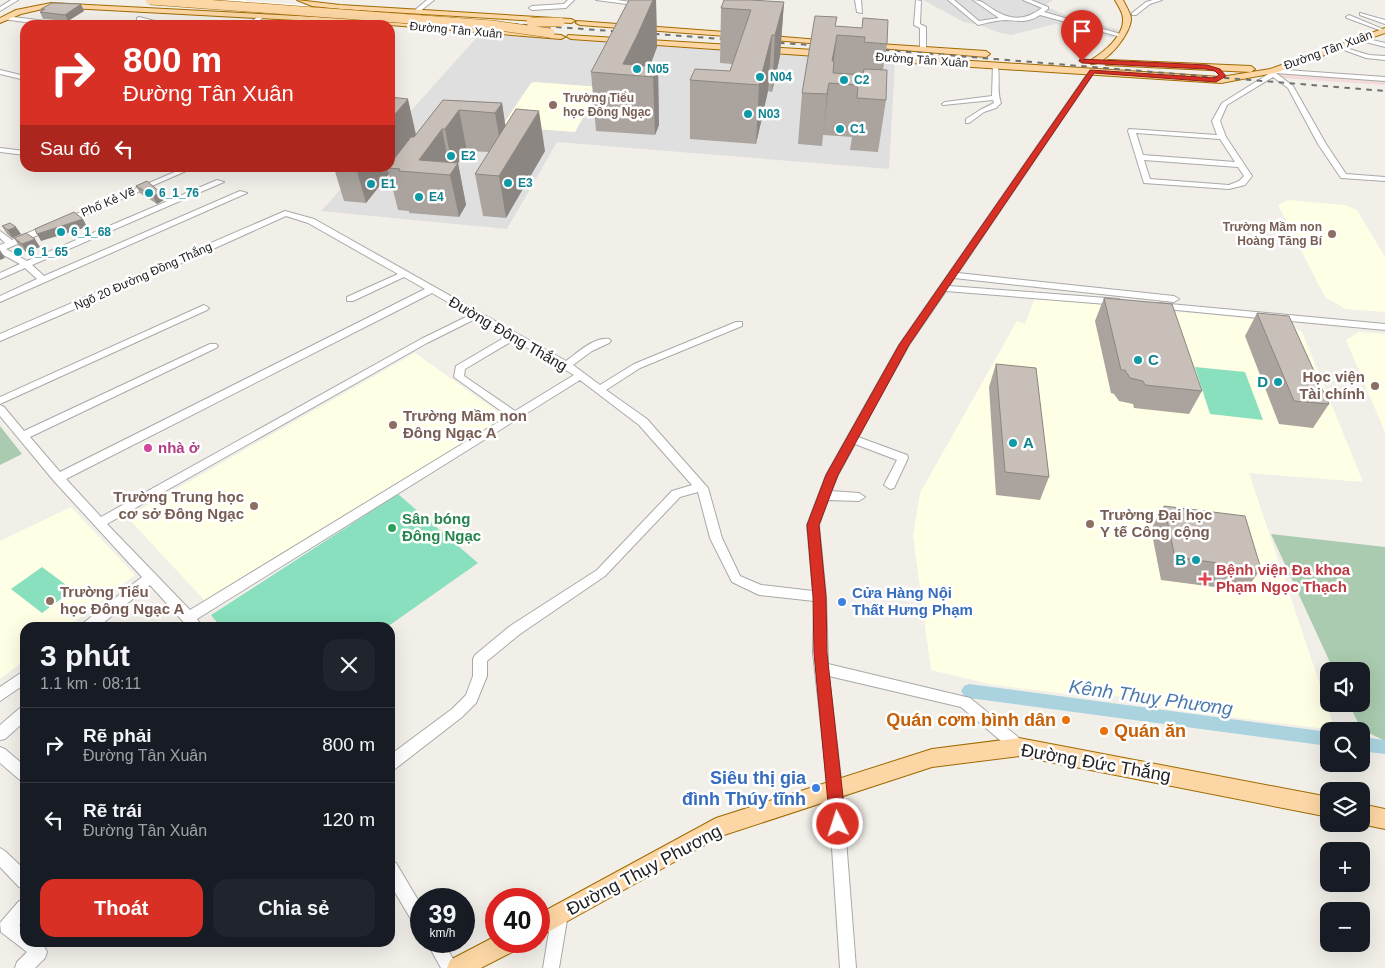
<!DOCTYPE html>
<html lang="vi">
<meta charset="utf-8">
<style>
:root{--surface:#171b24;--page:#20242c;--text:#f1f3f6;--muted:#9ea1a6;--line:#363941;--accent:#d93025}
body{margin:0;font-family:Arial,sans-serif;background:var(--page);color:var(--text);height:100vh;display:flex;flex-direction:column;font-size:19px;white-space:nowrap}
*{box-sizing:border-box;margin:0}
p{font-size:16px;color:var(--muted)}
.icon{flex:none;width:28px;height:28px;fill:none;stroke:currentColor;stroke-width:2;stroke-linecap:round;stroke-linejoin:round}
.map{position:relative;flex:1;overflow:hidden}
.side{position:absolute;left:20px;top:622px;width:375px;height:325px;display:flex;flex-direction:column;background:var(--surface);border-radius:15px;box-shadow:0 5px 20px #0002}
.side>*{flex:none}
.hud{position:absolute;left:20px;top:20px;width:375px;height:152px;border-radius:15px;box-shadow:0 5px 20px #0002;background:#d93025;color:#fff;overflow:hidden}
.controls{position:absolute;left:1320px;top:662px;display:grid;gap:10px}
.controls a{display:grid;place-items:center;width:50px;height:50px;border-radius:10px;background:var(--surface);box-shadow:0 5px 20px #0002;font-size:25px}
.speed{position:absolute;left:410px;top:888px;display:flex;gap:10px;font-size:25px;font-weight:700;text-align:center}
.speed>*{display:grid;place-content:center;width:65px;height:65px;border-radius:50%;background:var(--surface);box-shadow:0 5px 20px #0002;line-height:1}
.speed small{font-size:12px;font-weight:400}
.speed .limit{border:8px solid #d22;background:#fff;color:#111}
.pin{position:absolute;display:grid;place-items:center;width:42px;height:42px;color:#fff;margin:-51px -21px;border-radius:50% 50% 50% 0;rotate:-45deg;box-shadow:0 0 5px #0007}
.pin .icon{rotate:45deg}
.me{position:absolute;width:55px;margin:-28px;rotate:356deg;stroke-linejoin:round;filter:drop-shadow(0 0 4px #0008)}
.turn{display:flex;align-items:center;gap:18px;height:105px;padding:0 20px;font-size:22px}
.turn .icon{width:65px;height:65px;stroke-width:2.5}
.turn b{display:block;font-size:35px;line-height:42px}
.then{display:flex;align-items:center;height:48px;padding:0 20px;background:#0003;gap:10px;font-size:19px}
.round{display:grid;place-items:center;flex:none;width:52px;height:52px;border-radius:15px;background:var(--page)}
.headline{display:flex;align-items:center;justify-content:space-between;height:85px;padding:0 20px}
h1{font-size:30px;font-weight:800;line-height:38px}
.action{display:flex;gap:10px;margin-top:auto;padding:10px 20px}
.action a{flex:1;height:58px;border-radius:15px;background:var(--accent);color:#fff;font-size:20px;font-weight:800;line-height:58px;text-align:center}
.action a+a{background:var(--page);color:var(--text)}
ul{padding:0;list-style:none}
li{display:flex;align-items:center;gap:15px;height:75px;padding:0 20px;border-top:1px solid var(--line)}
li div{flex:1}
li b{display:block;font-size:19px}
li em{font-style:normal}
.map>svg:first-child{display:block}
.residential{fill:#e0dfdf}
.commercial{fill:#f2dad9}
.education{fill:#ffffe5}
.cemetery{fill:#aacbaf}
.pitch{fill:#88e0be}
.pier{fill:#fff}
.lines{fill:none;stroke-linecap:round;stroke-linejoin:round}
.canal{fill:#aad3df;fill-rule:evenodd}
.minor-casing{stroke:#a9a9a9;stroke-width:2}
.major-casing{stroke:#a06b00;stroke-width:2}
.minor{fill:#fff;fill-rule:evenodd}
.major{fill:#fcd6a4;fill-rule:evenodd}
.rail{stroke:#707070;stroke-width:2;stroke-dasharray:5.5 5.5;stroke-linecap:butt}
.major-bridge-casing{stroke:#a06b00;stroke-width:10;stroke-linecap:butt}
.major-bridge{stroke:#fcd6a4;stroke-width:9}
.wall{fill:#aba49e}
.shaded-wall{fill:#8b8681}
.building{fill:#c7bfb8;stroke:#8b8681}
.route{fill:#d93025;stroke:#8d1f18}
.culture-dot{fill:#0f9aa8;stroke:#fff;stroke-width:2}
.education-dot{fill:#8d6e63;stroke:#fff;stroke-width:2}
.hotel-dot{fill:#d1479c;stroke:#fff;stroke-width:2}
.leisure-dot{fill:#2e9e5b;stroke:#fff;stroke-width:2}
.health-dot{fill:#e0444e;stroke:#fff;stroke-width:2}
.shop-dot{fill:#3f7fe0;stroke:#fff;stroke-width:2}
.food-dot{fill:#e8710a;stroke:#fff;stroke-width:2}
.labels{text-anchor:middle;stroke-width:5;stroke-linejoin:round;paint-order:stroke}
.far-street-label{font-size:12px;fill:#222;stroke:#fff}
.far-culture-label{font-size:12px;font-weight:bold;fill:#0d838f;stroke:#fff;text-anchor:start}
.far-education-label{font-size:12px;font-weight:bold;fill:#785e54;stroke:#fff;text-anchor:start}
.street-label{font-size:15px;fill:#222;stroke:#fff}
.culture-label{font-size:15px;font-weight:bold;fill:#0d838f;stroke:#fff;text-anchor:start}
.education-label{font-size:15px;font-weight:bold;fill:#785e54;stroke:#fff;text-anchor:start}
.hotel-label{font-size:15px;font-weight:bold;fill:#b23c85;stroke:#fff;text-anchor:start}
.leisure-label{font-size:15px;font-weight:bold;fill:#27864d;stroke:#fff;text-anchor:start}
.health-label{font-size:15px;font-weight:bold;fill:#be3a42;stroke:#fff;text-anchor:start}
.shop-label{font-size:15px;font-weight:bold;fill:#366cbe;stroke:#fff;text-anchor:start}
.near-food-label{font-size:18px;font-weight:bold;fill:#c56008;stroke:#fff;text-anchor:end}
.near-street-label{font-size:18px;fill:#222;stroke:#fff}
.near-shop-label{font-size:18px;font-weight:bold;fill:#366cbe;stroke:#fff;text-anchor:end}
.near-water-label{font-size:19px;font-style:italic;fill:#4a7aab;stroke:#fff}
</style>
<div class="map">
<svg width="1385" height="968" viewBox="0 0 1385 968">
<rect width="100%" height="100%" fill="#f2efe9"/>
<path class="residential" d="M923 0H1053L1044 6 1066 15 1120 30 1113 38 1055 24 1011 35 997 32 980 25 964 22Z
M480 34 895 61 889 169 557 142 507 229 321 211 360 168H390V134Z"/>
<path class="commercial" d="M1283 70 1385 77V85L1281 78 1273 74Z"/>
<path class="education" d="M535 82 600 87 575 132 510 127 504 123 531 83Z
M1288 200 1345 205 1357 210 1385 257V312L1346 309 1325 297 1278 205Z
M1035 298 1284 322 1302 332 1363 482 1249 473 1335 730 1159 708 1149 700 1076 691 1074 695 994 685 931 670 913 536 920 493 1017 321 1025 324Z
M1359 332 1385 334V432L1346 340Z
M415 353 505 417 206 602 127 517Z
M71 507 135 575 67 627 25 628V660L0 679V541Z"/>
<path class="cemetery" d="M0 426 22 454 0 465Z
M1271 534 1385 547V741L1361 729 1349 704H1361V671H1334Z"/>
<path class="pitch" d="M1195 367 1245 372 1263 420 1210 414Z
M398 494 478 563 387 627H221L211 615Z
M42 567 73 590 42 613 11 589Z"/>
<path class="pier" d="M139 0H247L245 1 492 18 485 26Z"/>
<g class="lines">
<path class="canal" d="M969 684 1329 732V746L969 698 964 696 961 691 964 686Z
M1361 737 1385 740V754L1361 751Z"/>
<g class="minor-casing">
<path id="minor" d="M11 0H18L0 11V7Z
M427 0H434L419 12H415V10Z
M568 0H574L566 8 532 10 529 8 532 6 564 4Z
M596 0H617L645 4 642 6Z
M855 0H861L862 13 857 12Z
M916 0 921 1 920 24 926 27V49L923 51 920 49V28L914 25Z
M948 0H954L979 21 999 18 973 0C981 0 985 4 991 8 1009 20 1023 22 1042 8L1023 0H1031L1048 7V9L1044 12 1124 35 1121 37 1040 15C1028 23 1019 21 1006 20 998 20 986 23 978 25Z
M1153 0H1162L1150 4 1136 15H1132V13L1146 2Z
M1360 13 1385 20V24L1360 15Z
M260 15 265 16 254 25H247Z
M1349 15 1385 30V32L1347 18 1346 17Z
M5 16 62 23 65 25H47L3 19 2 18Z
M139 17 159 22 154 25H146L149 23 137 20V18Z
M1360 37 1385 43V47L1358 40 1357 39Z
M1336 45 1369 55 1385 56V60L1366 58 1336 47Z
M993 64H997C1001 76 996 90 1001 103L996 108 984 112 969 123H966V119L980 110 994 103 993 100 943 105 942 104 945 102 992 96Z
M1272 69 1385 77V81L1276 73 1293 86 1326 144 1346 174 1385 177V181L1341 178 1318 144 1288 88 1273 77 1227 105 1220 121 1226 137 1252 176 1245 185 1229 189 1144 183 1128 131 1129 129 1217 135 1212 121 1222 103 1270 73 1269 71ZM1136 133 1220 139 1235 162 1143 155ZM1144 160 1238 167 1244 176 1239 181 1229 185 1150 179Z
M0 70 25 76V80L0 74Z
M1090 70 1095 71 958 273 1174 296 1179 299 1174 302 954 278 949 286 1119 299 1124 302 1119 305 946 291 909 345 858 437 907 455 908 458 894 488 890 489 884 485 897 460 855 444 838 475 831 491 859 493 865 497 859 501 828 500 819 525 826 597 828 664 970 698 1024 742 1026 747 1024 752 1019 754 1014 752 961 707 829 676 842 788 856 968H840L828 788 813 653 814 601 759 595 732 582 710 538 698 492 680 497 605 576 520 634 487 661V676L476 703 462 717 395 769 390 771V755L452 709 466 695 473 676V659L475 655 510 626 597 570 672 491 692 485 639 425 580 380 197 619 203 628H189L150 585 97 628H81L82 624 142 577 54 481 0 416V405L4 407 24 431 210 344H216L218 346 216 348 30 437 60 472 425 289 404 277 353 301H347V297L398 274 308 223 286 216 191 259 0 341V334L285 211 314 219 566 361C577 353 595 336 609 339L611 341 609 343 592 351 573 365 600 385 634 364 736 322H742V326L640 368 606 390 647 419 708 488 722 538 740 576 761 585 813 591 807 525 826 475 899 345ZM432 293 470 315 421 339 101 517 66 479ZM477 318 507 336 456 366 454 377 508 416 190 610 107 524 427 343ZM514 340 574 375 515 411 464 376 465 369Z
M0 148 25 151V155L0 152Z
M184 168H193L67 223 60 221Z
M217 180 224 182 32 265 44 276 240 191 247 193 0 302V296L37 279 25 268 0 279V273L20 264 0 253V245L5 243 0 238V231L12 240 46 225H52V229L6 249 27 261Z
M1159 303 1385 324V330L1156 308 1154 306Z
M204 305 209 308 207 310 0 404V397Z
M25 670V684L0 701V687Z
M25 706V721L5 739 0 740V725L20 708Z
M0 747 5 749 25 766V782L20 780 0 763Z
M0 848 5 851 25 870V889L19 887 0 867Z
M390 861 396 863 421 905V928L415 926 390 884Z
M25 899V919L19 925 25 930V942C36 942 43 941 47 952L45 958 35 968H15L17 962 27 952 1 932 0 923 19 901Z
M560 906 566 908 568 914 559 968H543L552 914 554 908Z
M426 941H443L458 968H441Z"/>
</g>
<g class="major-casing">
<path id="major" d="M297 0 340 5 571 19 575 21 571 23 340 9 312 6Z
M1115 0H1123C1126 6 1130 12 1131 18 1132 33 1105 66 1091 64V60C1104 52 1124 36 1123 19 1123 12 1118 6 1115 0Z
M51 3 337 18 561 35 565 37 561 39 390 25 51 7 21 14 0 23V18L16 10Z
M577 21 739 33 743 35 739 37 580 25 576 23Z
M1385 28V33L1275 73 1221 83 865 60 861 57 865 54 1221 77 1270 69Z
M568 35 830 51 834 54 830 57 571 39 567 37Z
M759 35 832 41 836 43 832 45 762 39 758 37Z
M864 43 986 51 990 54 986 57 867 47 863 45Z
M1109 60 1251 66 1255 69 1251 72 1106 65V61Z
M1019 738 1329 797V817L1019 756 932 767 721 836 539 937V914L716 818 932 749Z
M1361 804 1385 809V829L1361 824Z
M496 936V941H521L518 949 481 968H447L450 960Z"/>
</g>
<use href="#minor" class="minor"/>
<use href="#major" class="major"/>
<path class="rail" d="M172 0 626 32
M643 33 735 40
M768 42 825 46
M873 49 1385 91"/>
<g class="major-bridge-casing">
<path id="major-bridge" d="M150 0 492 25 550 33
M531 22H560"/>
</g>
<use href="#major-bridge" class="major-bridge"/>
</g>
<path class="wall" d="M629 0H656L657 47 650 66 658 67 659 125 655 135 596 131 591 72Z
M784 2 780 56 772 92 768 91 756 144 690 139V80L730 71 732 64 720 63 721 8Z
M41 9 84 11 68 21 43 19 40 12 42 11Z
M836 26 887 44 883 70 886 100 878 152 850 150 852 137 823 135 822 146 798 144 802 93Z
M443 100 502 103 505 126 545 151 506 218 483 216 475 174 489 152 467 151 458 163 466 205 459 217 409 213V211L398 210 389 174 366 203 344 201 334 168H390Z
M136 186 164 200 157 204 140 193Z
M2 226 21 234 12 238 7 234Z
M14 238 40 247 26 252 19 246Z
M1104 298 1202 391 1189 414 1134 408 1133 404 1119 401 1114 394 1111 393 1095 321Z
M1257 313 1329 404 1313 428 1279 424 1245 336Z
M996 364 1049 477 1040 500 996 495 989 387Z
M1164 506 1261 569 1245 591 1161 580 1151 529Z"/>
<path class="shaded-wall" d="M653 0H656L657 47 646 76 623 64Z
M784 2 780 56 772 92 775 35Z
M81 4 84 11 68 21 65 15Z
M772 35 768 91 756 144 759 85Z
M837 35 831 83 832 61Z
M658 67 659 125 655 135 653 77Z
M829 83 823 135 822 146 827 94Z
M408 99 417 139 394 168H387L389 174 366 203 356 168H390V120Z
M502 103 508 143 502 153 495 113Z
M459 110 467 151 458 163 466 205 459 217 450 175 453 170 445 129Z
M539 111 545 151 506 218 499 176Z
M442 129 450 170 419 160Z
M161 193 164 200 157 204 153 196Z
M83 219 87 227 41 241 37 234Z
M16 227 21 234 12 238 8 230Z
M35 239 40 247 26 252 22 244Z
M0 250 5 258 0 260Z"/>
<path class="building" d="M629 0H653L637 36 623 64 658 67 653 77 591 72Z
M724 0H750L784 2 775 35H772L759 85 690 80 695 69 730 71 751 10 721 8Z
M52 3 81 4 65 15 40 12 45 9H41Z
M815 16 837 17 835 26 862 28 863 18 888 20 887 44 864 42 865 37 837 35 832 61H834L833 73 863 75 864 69 887 70 886 100 857 98 858 85 829 83 827 94 802 93Z
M390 97 408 99 390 120Z
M443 100 502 103 495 113 459 110 445 129H442L419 160 458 163 450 175 399 171 400 169 387 168H390V164L411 137H414Z
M516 109 539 111 499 176 475 174Z
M147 181 161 193 153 196 136 186Z
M74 212 83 219 37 234 35 229Z
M10 223 16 227 8 230 2 226Z
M26 233 35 239 22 244 14 238Z
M1104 298 1172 304 1202 391 1145 385 1143 381 1130 378 1125 370H1121Z
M1257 313 1289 316 1329 404 1294 401Z
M996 364 1036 368 1049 477 1005 472Z
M1164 506 1245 516 1261 569 1175 557Z"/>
<path class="route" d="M1080 59 1207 65 1220 69 1226 76 1216 82 1094 73 909 345 838 475 819 525 826 597 827 653 846 824 843 829 838 832 832 829 830 824 814 653 813 597 807 525 826 475 899 345 1090 70 1215 78 1219 75 1215 71 1206 69 1082 63 1079 61Z"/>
<g class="culture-dot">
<circle cx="637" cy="69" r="5"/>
<circle cx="760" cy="77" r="5"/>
<circle cx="844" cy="80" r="5"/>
<circle cx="748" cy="114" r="5"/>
<circle cx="840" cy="129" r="5"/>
<circle cx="451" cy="156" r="5"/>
<circle cx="508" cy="183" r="5"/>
<circle cx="371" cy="184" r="5"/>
<circle cx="149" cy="193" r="5"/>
<circle cx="419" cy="197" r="5"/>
<circle cx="61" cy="232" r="5"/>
<circle cx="18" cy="252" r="5"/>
<circle cx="1138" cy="360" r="5"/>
<circle cx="1278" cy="382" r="5"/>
<circle cx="1013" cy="443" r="5"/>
<circle cx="1196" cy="560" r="5"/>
</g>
<g class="education-dot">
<circle cx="553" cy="105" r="5"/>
<circle cx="1332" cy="234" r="5"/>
<circle cx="1375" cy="386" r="5"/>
<circle cx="393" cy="425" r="5"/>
<circle cx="254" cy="506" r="5"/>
<circle cx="1090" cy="524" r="5"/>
<circle cx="50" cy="601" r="5"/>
</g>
<circle class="hotel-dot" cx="148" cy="448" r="5"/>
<circle class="leisure-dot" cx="392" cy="528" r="5"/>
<path class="health-dot" d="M1202.5 571.5h5v5h5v5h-5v5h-5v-5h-5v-5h5z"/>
<g class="shop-dot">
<circle cx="842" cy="602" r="5"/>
<circle cx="816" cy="788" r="5"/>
</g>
<g class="food-dot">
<circle cx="1066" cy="720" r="5"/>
<circle cx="1104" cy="731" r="5"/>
</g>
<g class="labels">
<g class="far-street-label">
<text transform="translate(456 30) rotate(5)" y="4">Đường Tân Xuân</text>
<text transform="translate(1328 50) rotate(-20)" y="4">Đường Tân Xuân</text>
<text transform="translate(922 60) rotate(4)" y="4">Đường Tân Xuân</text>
<text transform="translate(108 202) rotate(-23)" y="4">Phố Kẻ Vẽ</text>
<text transform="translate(143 276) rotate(-24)" y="4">Ngõ 20 Đường Đồng Thắng</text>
</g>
<g class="far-culture-label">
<text x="647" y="73">N05</text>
<text x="770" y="81">N04</text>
<text x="854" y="84">C2</text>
<text x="758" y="118">N03</text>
<text x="850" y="133">C1</text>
<text x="461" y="160">E2</text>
<text x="518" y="187">E3</text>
<text x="381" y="188">E1</text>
<text x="159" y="197">6_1_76</text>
<text x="429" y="201">E4</text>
<text x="71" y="236">6_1_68</text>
<text x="28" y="256">6_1_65</text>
</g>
<g class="far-education-label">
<text x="563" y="102">Trường Tiểu<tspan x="563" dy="14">học Đông Ngạc</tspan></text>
<text x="1322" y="231" text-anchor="end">Trường Mầm non<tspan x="1322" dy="14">Hoàng Tăng Bí</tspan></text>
</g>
<g class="street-label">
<text transform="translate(508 334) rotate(30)" y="5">Đường Đông Thắng</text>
</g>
<g class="culture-label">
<text x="1148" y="365">C</text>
<text x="1268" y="387" text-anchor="end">D</text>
<text x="1023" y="448">A</text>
<text x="1186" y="565" text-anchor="end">B</text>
</g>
<g class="education-label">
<text x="1365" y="382" text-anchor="end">Học viện<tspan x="1365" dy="17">Tài chính</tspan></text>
<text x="403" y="421">Trường Mầm non<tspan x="403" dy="17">Đông Ngạc A</tspan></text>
<text x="244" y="502" text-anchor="end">Trường Trung học<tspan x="244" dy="17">cơ sở Đông Ngạc</tspan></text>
<text x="1100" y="520">Trường Đại học<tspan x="1100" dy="17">Y tế Công cộng</tspan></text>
<text x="60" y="597">Trường Tiểu<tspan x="60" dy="17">học Đông Ngạc A</tspan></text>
</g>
<g class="hotel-label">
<text x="158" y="453">nhà ở</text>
</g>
<g class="leisure-label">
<text x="402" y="524">Sân bóng<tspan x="402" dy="17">Đông Ngạc</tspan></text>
</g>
<g class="health-label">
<text x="1216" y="575">Bệnh viện Đa khoa<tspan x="1216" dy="17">Phạm Ngọc Thạch</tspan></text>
</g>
<g class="shop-label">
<text x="852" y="598">Cửa Hàng Nội<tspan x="852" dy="17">Thất Hưng Phạm</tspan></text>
</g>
<g class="near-food-label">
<text x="1056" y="726">Quán cơm bình dân</text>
<text x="1114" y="737" text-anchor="start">Quán ăn</text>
</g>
<g class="near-street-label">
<text transform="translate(1096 763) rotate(10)" y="6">Đường Đức Thắng</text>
<text transform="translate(644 870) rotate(-28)" y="6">Đường Thụy Phương</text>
</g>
<g class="near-shop-label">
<text x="806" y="784">Siêu thị gia<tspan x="806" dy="21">đình Thúy tĩnh</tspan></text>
</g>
<g class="near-water-label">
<text transform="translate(1151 697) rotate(8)" y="7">Kênh Thuỵ Phương</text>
</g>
</g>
</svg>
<div class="controls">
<a><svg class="icon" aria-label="sound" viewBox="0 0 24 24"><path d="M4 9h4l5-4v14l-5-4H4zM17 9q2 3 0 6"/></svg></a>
<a><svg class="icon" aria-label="search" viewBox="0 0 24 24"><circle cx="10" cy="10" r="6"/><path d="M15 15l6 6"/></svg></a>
<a><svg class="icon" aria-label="layers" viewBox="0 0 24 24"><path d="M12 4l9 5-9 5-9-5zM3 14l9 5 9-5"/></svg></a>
<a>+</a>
<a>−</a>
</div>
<div class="speed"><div>39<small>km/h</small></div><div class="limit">40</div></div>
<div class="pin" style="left:1082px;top:61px;background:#d93025"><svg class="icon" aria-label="arrive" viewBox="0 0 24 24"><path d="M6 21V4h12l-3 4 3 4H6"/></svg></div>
<svg class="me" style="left:838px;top:824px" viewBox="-20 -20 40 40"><circle r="17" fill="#d93025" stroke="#fff" stroke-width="3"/><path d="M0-11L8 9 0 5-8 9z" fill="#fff"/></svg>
<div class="hud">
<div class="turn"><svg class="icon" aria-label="right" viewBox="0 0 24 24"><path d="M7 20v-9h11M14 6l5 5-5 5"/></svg><div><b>800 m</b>Đường Tân Xuân</div></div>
<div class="then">Sau đó<svg class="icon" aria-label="left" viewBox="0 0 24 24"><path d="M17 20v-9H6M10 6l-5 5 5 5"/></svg></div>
</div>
<section class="side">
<div class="headline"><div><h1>3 phút</h1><p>1.1 km · 08:11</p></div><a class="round"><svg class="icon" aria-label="close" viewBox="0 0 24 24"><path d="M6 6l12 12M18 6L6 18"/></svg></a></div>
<ul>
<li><svg class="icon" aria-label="right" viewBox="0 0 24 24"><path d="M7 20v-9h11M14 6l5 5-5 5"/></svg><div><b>Rẽ phải</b><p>Đường Tân Xuân</p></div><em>800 m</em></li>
<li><svg class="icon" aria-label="left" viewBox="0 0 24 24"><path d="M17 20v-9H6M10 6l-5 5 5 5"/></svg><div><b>Rẽ trái</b><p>Đường Tân Xuân</p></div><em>120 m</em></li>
</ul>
<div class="action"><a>Thoát</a><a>Chia sẻ</a></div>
</section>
</div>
